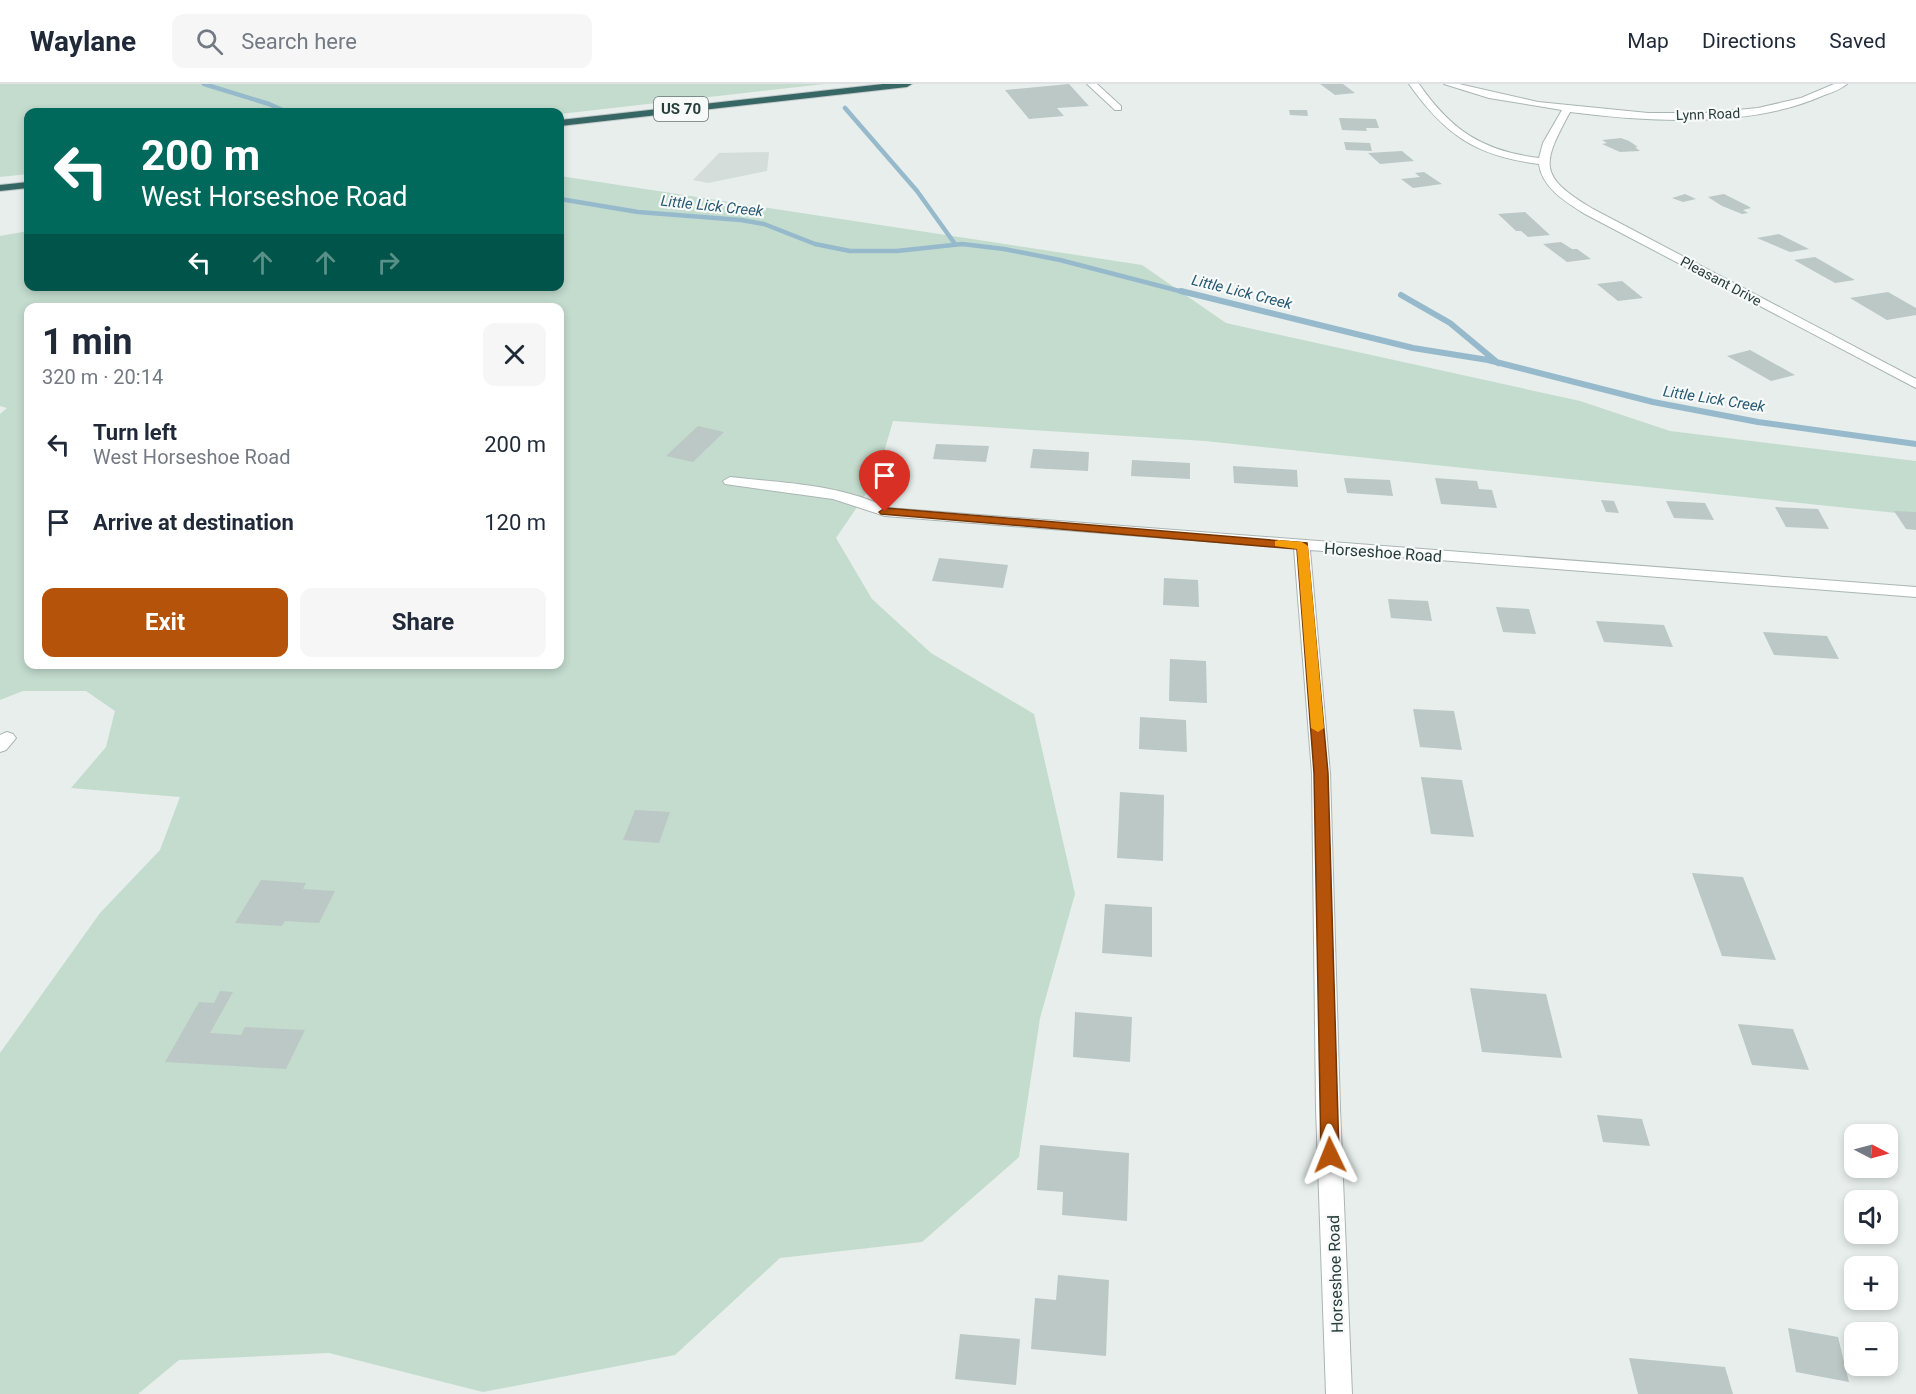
<!DOCTYPE html>
<meta charset="utf-8">
<style>
:root{--surface:#fff;--page:#f6f6f7;--text:#1f2937;--muted:#747a83;--line:#e0e1e3;--accent:#b45309}
body{margin:0;font-family:Roboto,sans-serif;background:var(--page);color:var(--text);height:100vh;display:flex;flex-direction:column;font-size:22px;white-space:nowrap}
*{box-sizing:border-box;margin:0}
p{font-size:20px;color:var(--muted)}
.icon{flex:none;width:33px;height:33px;fill:none;stroke:currentColor;stroke-width:2;stroke-linecap:round;stroke-linejoin:round}
.map{position:relative;flex:1;overflow:hidden}
.drawer{position:absolute;left:24px;top:219px;width:540px;height:366px;display:flex;flex-direction:column;background:var(--surface);border-radius:12px;box-shadow:0 3px 9px #0003}
.drawer>*{flex:none}
.hud{position:absolute;left:24px;top:24px;width:540px;height:183px;border-radius:12px;box-shadow:0 3px 9px #0003;background:#00695c;color:#fff;overflow:hidden}
.needle{width:39px;rotate:96deg}
.fabs{position:absolute;left:1844px;top:1040px;display:grid;gap:12px}
.fabs a{display:grid;place-items:center;width:54px;height:54px;border-radius:12px;background:var(--surface);box-shadow:0 3px 9px #0003;font-size:30px}
.pin{position:absolute;display:grid;place-items:center;width:51px;height:51px;color:#fff;margin:-62px -26px;border-radius:50% 50% 50% 0;rotate:-45deg;box-shadow:0 0 6px #0007}
.pin .icon{rotate:45deg}
.me{position:absolute;width:66px;margin:-33px;rotate:358deg;stroke-linejoin:round;filter:drop-shadow(0 0 4px #0008)}
.turn{display:flex;align-items:center;gap:21px;height:126px;padding:0 18px;font-size:27px}
.turn .icon{width:78px;height:78px;stroke-width:2.5}
.turn b{display:block;font-size:42px;line-height:51px}
.lanes{display:flex;align-items:center;height:57px;padding:0 18px;background:#0003;justify-content:center;gap:30px;direction:ltr}
.lanes .off{opacity:.35}
.round{display:grid;place-items:center;flex:none;width:63px;height:63px;border-radius:12px;background:var(--page)}
.overview{display:flex;align-items:center;justify-content:space-between;height:102px;padding:0 18px}
h1{font-size:36px;font-weight:700;line-height:45px}
.primary-button{display:flex;gap:12px;margin-top:auto;padding:12px 18px}
.primary-button a{flex:1;height:69px;border-radius:12px;background:var(--accent);color:#fff;font-size:24px;font-weight:700;line-height:69px;text-align:center}
.primary-button a+a{background:var(--page);color:var(--text)}
ul{padding:0;list-style:none}
li{display:flex;align-items:center;gap:18px;height:78px;padding:0 18px}
li div{flex:1}
li b{display:block;font-size:22px}
li em{font-style:normal}
header{display:flex;align-items:center;gap:36px;box-sizing:border-box;height:84px;padding:0 30px;background:var(--surface);border-bottom:2px solid var(--line)}
header strong{font-size:28px}
nav{display:flex;gap:33px;margin-inline-start:auto;font-size:21px}
.search{width:420px;height:54px;background:var(--page);display:flex;align-items:center;gap:15px;box-sizing:border-box;padding:0 21px;border-radius:12px;color:var(--muted);font-size:22px}
.map>svg:first-child{display:block}
.built{fill:#d5dddb}
.green{fill:#c3dcce;fill-rule:evenodd}
.lines{fill:none;stroke-linecap:round;stroke-linejoin:round}
.stream-far1{stroke:#96bacb;stroke-width:4.5}
.stream{stroke:#96bacb;stroke-width:6}
.building{fill:#bcc8c5}
.minor-casing{stroke:#aab6b4;stroke-width:2}
.highway-casing{stroke:#c3c9c8;stroke-width:2}
.minor{fill:#fff;fill-rule:evenodd}
.highway{fill:#376765;fill-rule:evenodd}
.route{fill:#b45309;stroke:#753606;stroke-width:1.5}
.slow{fill:#f59e0b}
.labels{text-anchor:middle;stroke-width:4.5;stroke-linejoin:round;paint-order:stroke}
.far-street-label{font-size:14px;fill:#283e3c;stroke:#f7faf9}
.shield{fill:#f7faf9;stroke:#667675;stroke-width:1.5}
.shield-label{font-size:15px;font-weight:bold;fill:#283e3c}
.far-water-label{font-size:15px;font-style:italic;fill:#285a73;stroke:#f7faf9}
.street-label{font-size:16px;fill:#283e3c;stroke:#f7faf9}
</style>
<header>
<strong>Waylane</strong>
<div class="search"><svg class="icon" aria-label="search" viewBox="0 0 24 24"><circle cx="10" cy="10" r="6"/><path d="M15 15l6 6"/></svg>Search here</div>
<nav><a>Map</a><a>Directions</a><a>Saved</a></nav>
</header>
<div class="map">
<svg width="1916" height="1310" viewBox="0 0 1916 1310">
<rect width="100%" height="100%" fill="#e7eeec"/>
<path class="built" d="M769 68 767 87 708 99 693 96 719 69Z"/>
<path class="green" d="M0 0H824L560 30 28 28V90L0 93Z
M560 92 1142 181 1226 239 1580 317 1670 347 1916 377V431L1205 357 893 337 876 395 836 454 872 515 931 569 1034 630 1075 810 1040 934 1019 1073 922 1158 780 1174 675 1271 483 1308 329 1269 179 1276 138 1310H0V969L100 829 160 766 180 713 71 704 106 663 115 627 86 607H23L0 616V330L7 324 0 322V152L28 147V202H560ZM28 224H560V580H28Z"/>
<g class="lines">
<path class="stream-far1" d="M204 0 269 20 287 28
M845 24 917 107 955 160
M560 115 638 128 741 136 764 140 815 160 850 167H897L962 160 1004 165 1060 176 1187 209"/>
<path class="stream" d="M1181 207 1413 264 1488 276 1653 318 1758 338 1916 360
M1401 211 1450 239 1498 279"/>
</g>
<path class="building" d="M1069 0 1089 22 1057 24 1064 32 1029 35 1005 6Z
M1320 0H1343L1355 9 1335 11Z
M1289 26H1307L1308 32 1290 31Z
M1339 34 1376 35 1379 44H1366L1367 47 1342 46Z
M1621 54 1629 57 1638 63H1635L1640 67 1620 68 1602 60 1607 59 1602 56Z
M1344 58 1370 59 1372 67 1346 66Z
M1402 67 1414 77 1380 80 1368 69Z
M1424 88 1442 100 1413 104 1401 95 1420 93 1415 89Z
M1685 110 1696 115 1683 118 1672 114Z
M1724 110 1748 122 1751 124 1743 126 1748 129 1742 130 1722 122 1708 113Z
M1525 128 1550 151 1528 153 1521 147H1516L1498 130Z
M1779 150 1809 165 1790 168 1757 154Z
M1561 158 1572 165H1577L1591 175 1567 178 1543 160Z
M1815 173 1855 196 1835 199 1794 176Z
M1622 197 1643 214 1618 217 1597 200Z
M1888 208 1916 224V231L1887 236 1850 214Z
M1750 266 1795 291 1771 297 1727 272Z
M698 342 724 348 693 378 666 372Z
M936 360 989 362 986 378 933 375Z
M1033 365 1089 368 1088 387 1030 384Z
M1132 376 1190 379V395L1131 392Z
M1233 382 1297 386 1298 403 1234 399Z
M1344 394 1390 396 1393 412 1347 409Z
M1435 394 1477 397 1479 405 1492 406 1497 424 1441 420Z
M1601 416 1614 417 1619 429 1606 428Z
M1666 417 1705 419 1714 436 1674 434Z
M1775 423 1818 425 1829 445 1786 443Z
M1894 427 1916 428V446L1906 445Z
M939 474 1008 481 1003 504 932 497Z
M1164 494 1198 496 1199 523 1163 521Z
M1388 515 1428 517 1432 537 1391 534Z
M1496 523 1529 525 1536 550 1503 548Z
M1596 537 1664 541 1673 563 1604 558Z
M1763 548 1827 552 1839 575 1774 571Z
M1170 575 1206 577 1207 619 1169 617Z
M1413 625 1454 627 1462 666 1420 663Z
M1140 633 1186 636 1187 668 1139 665Z
M1421 693 1462 696 1474 753 1431 750Z
M1120 708 1164 711 1163 777 1117 774Z
M635 726 670 728 659 759 623 756Z
M1692 789 1743 793 1776 876 1722 872Z
M261 796 306 799 303 805 335 807 319 839 285 837 282 842 235 839Z
M1105 820 1152 823V873L1102 869Z
M1470 904 1546 910 1562 974 1482 968Z
M220 907 233 908 210 949 241 951 245 943 305 946 286 985 165 978 199 918 214 919Z
M1075 928 1132 933 1130 978 1073 973Z
M1738 940 1793 945 1809 986 1752 981Z
M1597 1031 1642 1035 1650 1062 1603 1058Z
M1040 1061 1129 1069 1127 1137 1062 1131 1063 1108 1037 1106Z
M1058 1191 1109 1196 1106 1272 1031 1265 1035 1214 1056 1216Z
M1788 1244 1838 1253 1849 1298 1796 1288Z
M960 1250 1020 1255 1016 1301 955 1295Z
M1629 1274 1725 1283 1733 1310H1638Z"/>
<g class="lines">
<g class="minor-casing">
<path id="minor" d="M1087 0H1097L1121 22V26H1115Z
M1409 0H1419C1451 46 1482 67 1539 74L1543 59 1562 26 1489 14 1444 0H1459L1538 18 1648 29H1705L1758 24 1801 14 1834 0H1847C1840 6 1830 9 1822 12 1750 44 1647 38 1570 28 1542 80 1537 92 1593 125L1916 295V304L1585 130C1566 118 1542 104 1539 80 1476 72 1445 51 1409 0Z
M730 393C782 399 840 400 888 424L1916 503V513L1310 466 1330 689 1340 1024 1352 1310H1326L1316 1024 1312 689 1294 464 885 432 833 415 725 400 723 397Z
M7 648 13 650 16 654 6 666 0 668V651Z"/>
</g>
<g class="highway-casing">
<path id="highway" d="M883 0H912L907 3 560 42V36Z
M28 98V104L0 107V101Z"/>
</g>
<use href="#minor" class="minor"/>
<use href="#highway" class="highway"/>
</g>
<path class="route" d="M885 424 1307 459 1328 689 1339 1071 1337 1077 1330 1079 1324 1077 1321 1071 1314 689 1297 465 881 430 879 428Z"/>
<path class="slow" d="M1279 456 1302 458 1308 462 1324 644 1318 648 1311 644 1297 465 1275 462V457Z"/>
<g class="labels">
<g class="far-street-label">
<text transform="translate(1708 30) rotate(-2)" y="5">Lynn Road</text>
<text transform="translate(1721 197) rotate(28)" y="5">Pleasant Drive</text>
</g>
<rect class="shield" x="654" y="13" width="54" height="24" rx="4.5"/>
<g class="shield-label">
<text x="681" y="30">US 70</text>
</g>
<g class="far-water-label">
<text transform="translate(712 122) rotate(6)" y="5">Little Lick Creek</text>
<text transform="translate(1242 208) rotate(14)" y="5">Little Lick Creek</text>
<text transform="translate(1714 315) rotate(9)" y="5">Little Lick Creek</text>
</g>
<g class="street-label">
<text transform="translate(1383 468) rotate(4)" y="6">Horseshoe Road</text>
<text transform="translate(1335 1190) rotate(-92)" y="6">Horseshoe Road</text>
</g>
</g>
</svg>
<div class="fabs">
<a><svg class="needle" viewBox="-14 -14 28 28"><path d="M0-13l5 13h-10z" fill="#e53935"/><path d="M0 13l5-13h-10z" fill="#747a83"/></svg></a>
<a><svg class="icon" aria-label="sound" viewBox="0 0 24 24"><path d="M4 9h4l5-4v14l-5-4H4zM17 9q2 3 0 6"/></svg></a>
<a>+</a>
<a>−</a>
</div>
<div class="pin" style="left:885px;top:428px;background:#d93025"><svg class="icon" aria-label="arrive" viewBox="0 0 24 24"><path d="M6 21V4h12l-3 4 3 4H6"/></svg></div>
<svg class="me" style="left:1330px;top:1071px" viewBox="-20 -20 40 40"><path d="M0-17L14 15 0 8-14 15z" fill="#b45309" stroke="#fff" stroke-width="4"/></svg>
<div class="hud">
<div class="turn"><svg class="icon" aria-label="left" viewBox="0 0 24 24"><path d="M17 20v-9H6M10 6l-5 5 5 5"/></svg><div><b>200 m</b>West Horseshoe Road</div></div>
<div class="lanes"><svg class="icon" aria-label="left" viewBox="0 0 24 24"><path d="M17 20v-9H6M10 6l-5 5 5 5"/></svg><svg class="icon off" aria-label="ahead" viewBox="0 0 24 24"><path d="M12 20V5M6 11l6-6 6 6"/></svg><svg class="icon off" aria-label="ahead" viewBox="0 0 24 24"><path d="M12 20V5M6 11l6-6 6 6"/></svg><svg class="icon off" aria-label="right" viewBox="0 0 24 24"><path d="M7 20v-9h11M14 6l5 5-5 5"/></svg></div>
</div>
<section class="drawer">
<div class="overview"><div><h1>1 min</h1><p>320 m · 20:14</p></div><a class="round"><svg class="icon" aria-label="close" viewBox="0 0 24 24"><path d="M6 6l12 12M18 6L6 18"/></svg></a></div>
<ul>
<li><svg class="icon" aria-label="left" viewBox="0 0 24 24"><path d="M17 20v-9H6M10 6l-5 5 5 5"/></svg><div><b>Turn left</b><p>West Horseshoe Road</p></div><em>200 m</em></li>
<li><svg class="icon" aria-label="arrive" viewBox="0 0 24 24"><path d="M6 21V4h12l-3 4 3 4H6"/></svg><div><b>Arrive at destination</b></div><em>120 m</em></li>
</ul>
<div class="primary-button"><a>Exit</a><a>Share</a></div>
</section>
</div>
